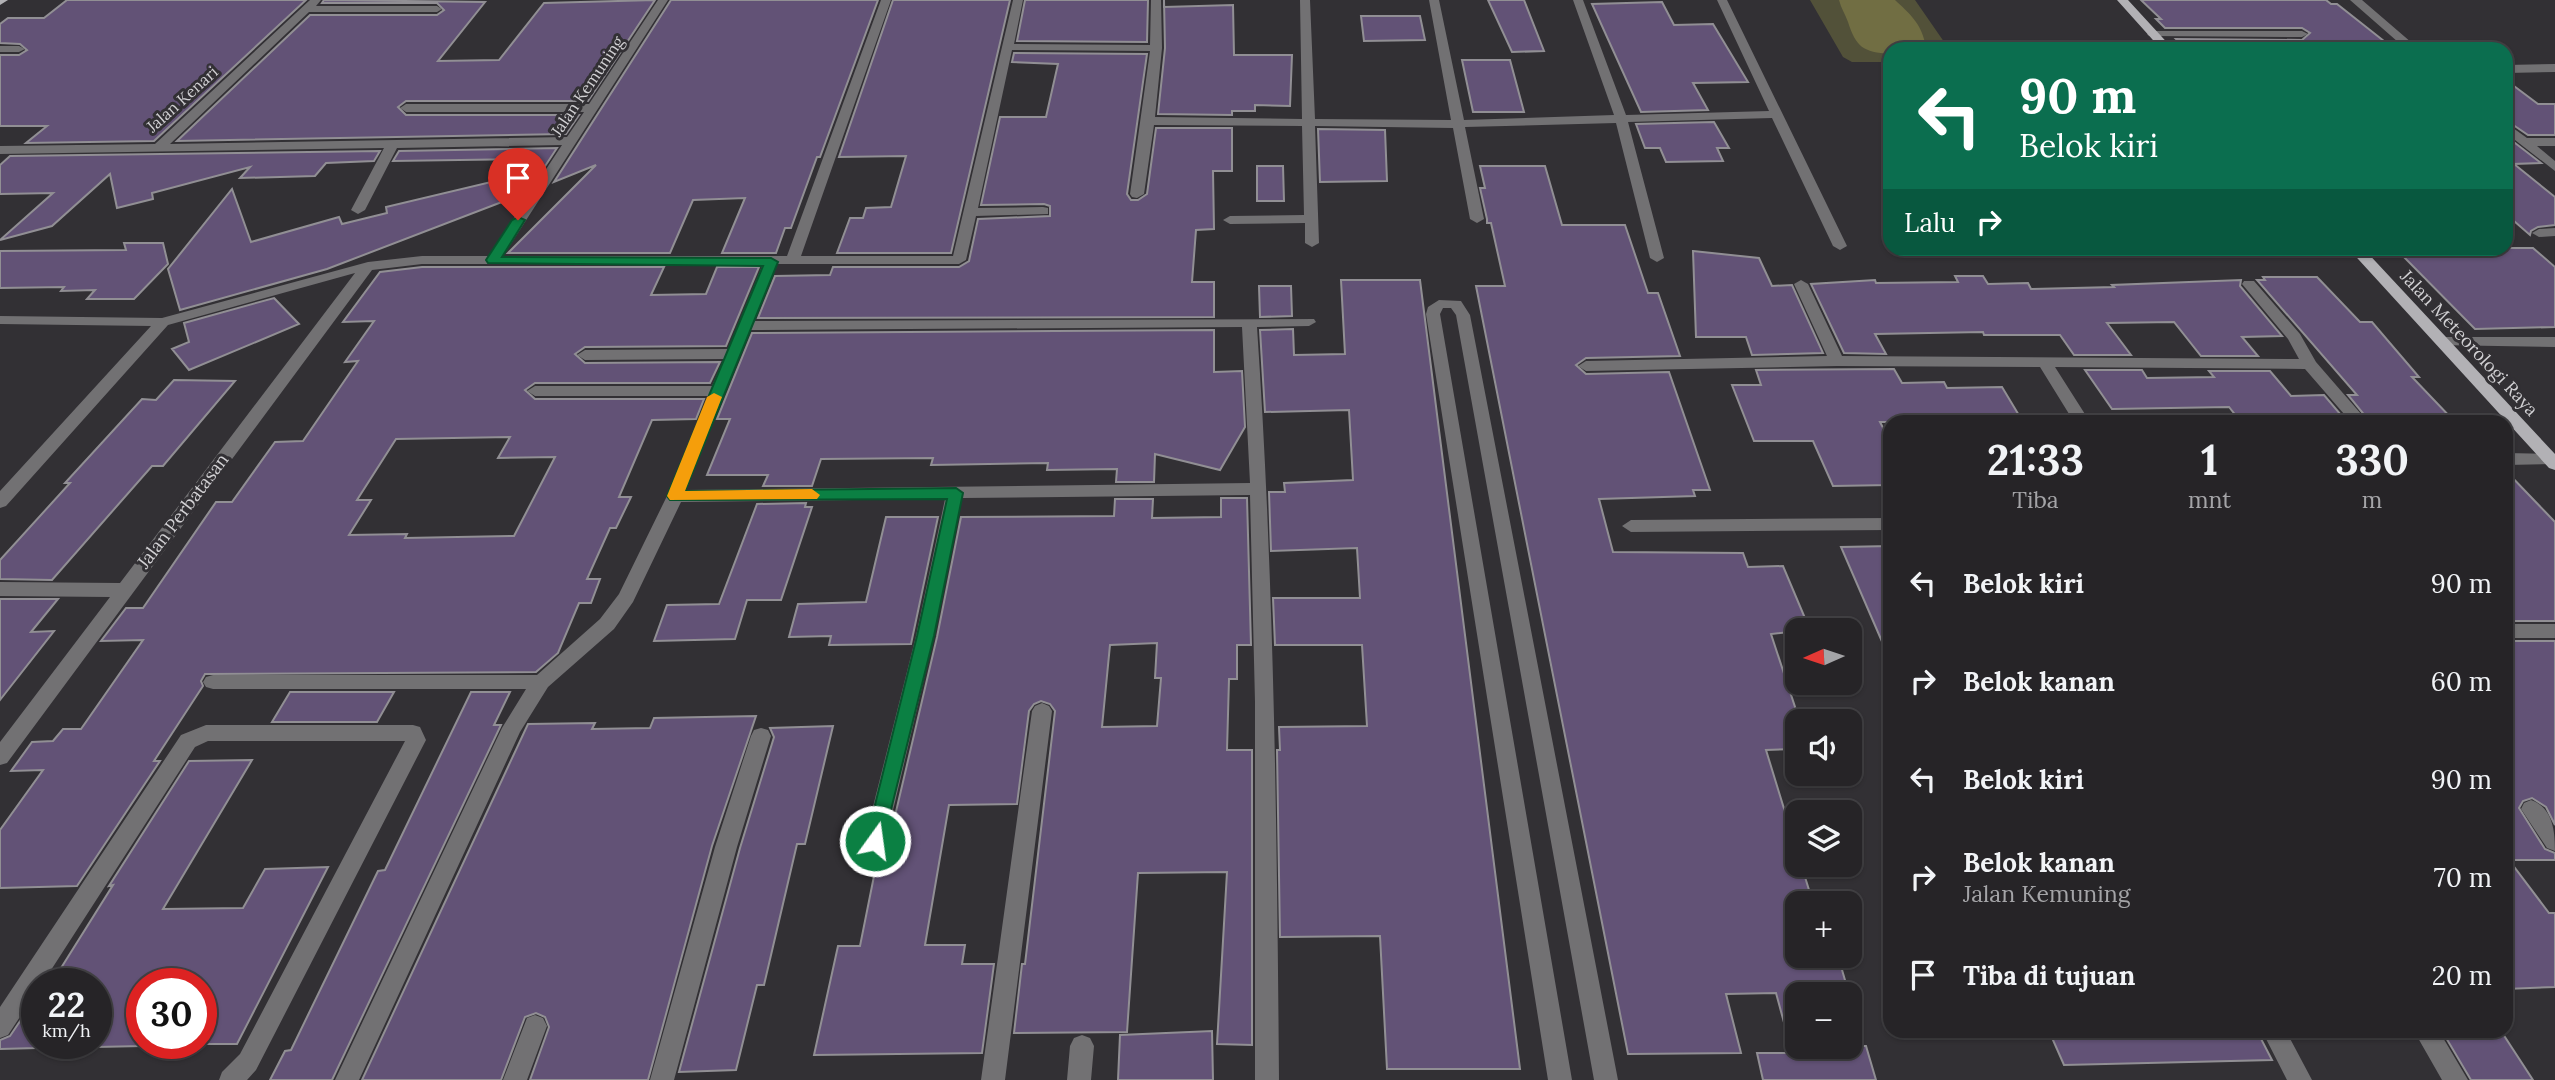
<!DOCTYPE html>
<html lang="id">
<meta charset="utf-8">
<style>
:root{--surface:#262427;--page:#323033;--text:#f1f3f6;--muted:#a4a4a7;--line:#424144}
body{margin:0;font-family:Lora,serif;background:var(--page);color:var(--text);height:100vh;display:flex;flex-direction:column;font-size:26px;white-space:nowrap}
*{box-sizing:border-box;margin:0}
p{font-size:23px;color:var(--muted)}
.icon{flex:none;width:38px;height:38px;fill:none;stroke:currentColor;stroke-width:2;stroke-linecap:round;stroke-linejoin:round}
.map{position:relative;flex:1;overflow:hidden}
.side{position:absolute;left:1883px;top:415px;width:630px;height:623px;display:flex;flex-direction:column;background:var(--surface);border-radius:21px;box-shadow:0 2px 5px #0004,0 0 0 2px var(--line)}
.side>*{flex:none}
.guide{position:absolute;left:1883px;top:42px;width:630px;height:214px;border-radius:21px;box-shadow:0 2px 5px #0004,0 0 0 2px var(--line);background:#0b6e4f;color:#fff;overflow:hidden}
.needle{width:46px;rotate:267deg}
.fabs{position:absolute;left:1785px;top:618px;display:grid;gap:14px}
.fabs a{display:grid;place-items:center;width:77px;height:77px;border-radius:14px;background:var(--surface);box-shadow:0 2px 5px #0004,0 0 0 2px var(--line);font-size:35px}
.speed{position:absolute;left:21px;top:968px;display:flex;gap:14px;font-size:35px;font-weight:700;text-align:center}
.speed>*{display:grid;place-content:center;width:91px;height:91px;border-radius:50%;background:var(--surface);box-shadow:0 2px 5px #0004,0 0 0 2px var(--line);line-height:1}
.speed small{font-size:18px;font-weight:400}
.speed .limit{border:10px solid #d22;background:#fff;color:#111}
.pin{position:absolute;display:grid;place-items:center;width:60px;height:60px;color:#fff;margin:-72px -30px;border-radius:50% 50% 50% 0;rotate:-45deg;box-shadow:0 0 7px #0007}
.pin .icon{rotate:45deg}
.me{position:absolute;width:77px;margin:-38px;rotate:14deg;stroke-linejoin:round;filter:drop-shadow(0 0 5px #0008)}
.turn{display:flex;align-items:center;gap:24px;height:147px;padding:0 21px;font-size:32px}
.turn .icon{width:91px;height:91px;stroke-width:2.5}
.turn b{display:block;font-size:49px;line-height:60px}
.then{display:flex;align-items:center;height:66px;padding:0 21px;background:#0003;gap:14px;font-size:26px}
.eta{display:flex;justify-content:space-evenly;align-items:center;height:119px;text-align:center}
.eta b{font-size:42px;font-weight:700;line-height:49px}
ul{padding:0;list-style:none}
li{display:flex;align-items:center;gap:21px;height:98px;padding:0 21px}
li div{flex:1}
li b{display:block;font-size:26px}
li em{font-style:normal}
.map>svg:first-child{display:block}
.green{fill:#525139}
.water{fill:#716e43}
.building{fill:#625276;stroke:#918f94;stroke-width:2;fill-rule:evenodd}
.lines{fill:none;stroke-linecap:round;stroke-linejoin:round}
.minor{fill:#727173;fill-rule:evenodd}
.major{fill:#b2b1b5;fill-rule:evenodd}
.route{fill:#0b8043;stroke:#07532c;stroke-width:2}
.slow{fill:#f59e0b}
.labels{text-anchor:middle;stroke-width:6;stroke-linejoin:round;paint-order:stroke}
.far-street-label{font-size:16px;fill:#d1d0d3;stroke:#323034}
.street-label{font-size:18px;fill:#d1d0d3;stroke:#323034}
</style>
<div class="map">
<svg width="2555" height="1080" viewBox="0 0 2555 1080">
<rect width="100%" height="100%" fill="#323034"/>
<path class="green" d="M1810 0H1915L1949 49H1890V62H1852L1843 57Z"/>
<path class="water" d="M1839 0H1895C1909 13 1921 23 1925 43L1921 49H1890V54C1863 52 1856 47 1848 22 1845 14 1841 8 1839 0Z"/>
<path class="building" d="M67 0H306L154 141 26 143 47 126H0V55H19L27 50 20 44 0 43V24L8 18H44Z
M324 0 485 2 438 61 499 60 544 3 655 0 588 101H406L398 107 406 115H579L566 134 177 141 310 15H437L444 10 437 3H322Z
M671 0H878L820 157H817L791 228H785L776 253H722L745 198 693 200 670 253H508L596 165 554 182Z
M893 0H1010L951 253H837L850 218H863L866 208 891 207 906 156 839 157Z
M1025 0H1148L1147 42 1017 41Z
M1164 0V7L1233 5 1234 55H1292L1290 106 1255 105V111H1232V115L1158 114 1165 48Z
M1488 0H1524L1544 51 1512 52Z
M2141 0H2326L2331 4H2337L2394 49H2186L2176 39 2302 40 2310 33 2302 28H2165L2156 19H2161Z
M1662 2 1674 25 1713 24 1748 82 1693 83 1708 110 1641 112 1592 4Z
M1361 16H1420L1425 40 1364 41Z
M1014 53 1147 54 1127 194 1131 200H1138L1147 194 1156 128H1232V171H1213L1214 229 1196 230 1192 282H1214V317L758 318 775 276 830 275 833 267H959L969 261 978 219 1050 216V206L1044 204 981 205 1000 117H1046L1058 64 1012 62Z
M1462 60H1510L1524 112H1473Z
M2506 80 2538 104H2555V135H2528L2506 120Z
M1714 122 1729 148H1717L1723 161 1666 162 1660 148H1645L1636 124Z
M1318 129 1385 130 1387 181 1320 182Z
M2506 136 2541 163 2514 164 2555 197V225L2538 227 2531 231 2530 235 2506 214Z
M557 148 528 192 327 269 180 310 168 269 232 189 251 242 339 217 342 224 387 213 386 207 533 172 531 159 393 161 399 151Z
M380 151 374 161 326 163 315 176 240 178 250 167 152 193 153 199 117 208 110 174 52 226 0 240 53 193 0 194V165L10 156Z
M1257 166H1283L1284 201H1257Z
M1480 166H1545L1562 225H1625L1648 293H1658L1680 356 1586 358 1576 365 1586 374 1669 372 1710 490H1693L1695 496 1599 499 1613 552 1743 553 1748 567 1783 566 1810 630 1771 634 1797 713V749L1766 750 1797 851V864H1801L1813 903H1797V956H1838L1849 994H1797V1040L1789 1041 1776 993 1726 994 1741 1053 1628 1054 1476 286H1505L1491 223H1487V219L1480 188H1485Z
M124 243H163L168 264 134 299H87L95 290 61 291 64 287 0 288V251L126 250Z
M2395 248H2533L2555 267V327L2475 329Z
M1693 251 1759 258 1772 286 1792 285 1823 353 1752 355 1746 337H1696Z
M422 267H664L651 295 706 294 717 267H759L726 346 585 347 575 354 585 363 720 362 710 383H535L525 390 535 399H704L696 419 652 420 619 497H631L616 528H610L587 579H600L591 603H579L558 653 536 672 205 674 201 681 203 686 154 761H160L77 886 0 888V830L43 770 11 771 32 742 53 741 63 729H81L143 640 101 641 126 608H143L216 502H232L275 442 303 441 358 361 345 362 374 321 343 322 380 272ZM510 437 498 458 555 457 514 536 405 538 407 534 349 535 371 500H357L396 439Z
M1955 276H1983L1988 284 2028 283 2031 289 2114 287 2112 285 2241 280 2240 286 2282 336 2242 337 2258 356H2201L2174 322 2107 323 2131 355H2074L2060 335H1984L1983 332 1875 334 1886 354 1844 353 1811 284 1875 280 1876 283 1958 282Z
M2263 277H2317L2360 322H2372L2419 377H2412L2455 422H2370L2348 395H2357L2257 280H2265Z
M1341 280H1420L1520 1069H1387L1380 936 1280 937 1277 750H1280L1279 727 1367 726 1362 645H1275L1273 598H1360L1357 548 1271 551 1269 492H1285L1284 483 1353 480 1349 410 1265 412 1260 330 1293 329 1294 355 1345 354Z
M1259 286H1291L1292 316 1260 317Z
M274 298 299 324 189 370 172 349 189 342 184 323Z
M1214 330V372L1242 371 1245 427 1220 470 1155 454 1154 482H1116L1117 469 1047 470 1048 463 931 465 933 458 821 459 812 486H763L768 475H707L730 419H717L752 333Z
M1894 369 1902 383 1944 382 1947 388 2002 387 2023 422H1880L1890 441V485L1833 486 1813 441H1754L1732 385H1761L1756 370Z
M2085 370H2142L2147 378 2214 377 2209 371H2270L2291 396 2324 395 2347 422H2241L2229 407 2112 409Z
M174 380 235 381 163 466H152L52 580 0 579V560L70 483H65L142 399 156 400Z
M2506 471 2555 522V621H2506Z
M1221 498H1247L1251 645H1237V679H1229L1227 750H1252V1045L1217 1044 1227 872 1138 873 1127 1032 1014 1033 1022 964H1025L1055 711 1050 704 1041 701 1034 704 1029 711 1017 804 949 805 925 945H965L962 964H994L982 1053 814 1055 838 946H860L874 876 879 874 883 867 937 637 961 517 1114 516 1115 499H1153L1152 518 1221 517ZM1157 643 1155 678H1161L1157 726 1102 727 1110 645Z
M806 503 805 507H812L781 600H747L735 639 654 641 667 605 719 604 757 504Z
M886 517H938L911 644 829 645 831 636 789 637 798 604 866 602Z
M1890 546V660L1841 547Z
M0 599H58L31 632 54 631 0 700Z
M2506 641H2555V825L2546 807 2532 798 2523 801 2519 808 2545 849 2555 853V860H2509L2549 913H2555V987L2506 989Z
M290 692H394L377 722H272Z
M471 692H510L494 725H501L332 1080H270L285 1051 291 1050 378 871 385 870Z
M756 716 712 846 648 1080H530L549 1027 545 1017 536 1013 525 1017 501 1080H362L528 724 595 723 592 729 650 728 654 718Z
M833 726 805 844H797L764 985H757L736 1070 679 1072 740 848 774 737 770 728Z
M252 760 163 909 243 908 265 869 328 867 237 1044H201V984H142V1046L96 1047V984H51L113 885 109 886 189 761Z
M37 996V1048L0 1049V1040L10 1036Z
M1212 1031 1213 1080H1118L1120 1035Z
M2049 1031H2257L2272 1060 2064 1065Z
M2442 1031H2501L2533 1080H2471Z
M1791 1046H1866L1876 1080H1763L1757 1053H1793Z"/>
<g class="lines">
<path class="minor" d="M310 0H321L316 6H437L442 9 437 12H309L170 144 567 137 584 112H406L400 108 406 104H589L658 0H668L503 256H787L881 0H891L801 256H953L1013 0H1023L1014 44 1150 45 1151 0H1161L1162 48 1155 117 1302 119 1300 0H1310L1315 119 1451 120 1429 0H1439L1464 120 1614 115 1573 0H1583L1626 115 1769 111 1717 0H1727L1847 246 1840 250 1833 246 1772 118 1628 122 1664 258 1657 262 1650 258 1616 123 1465 127 1484 219 1477 223 1470 219 1453 128 1315 126 1319 243 1312 247 1305 243V223L1230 224 1223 220 1230 216 1304 215 1302 126 1154 125 1144 194 1137 198 1132 197 1130 194 1150 51 1012 50 978 208 1043 207 1048 208V214L976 216 966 260 959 264H777L754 321 1314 319 1316 322 1309 326 1257 327C1274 577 1277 828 1279 1080H1255V702L1250 495 962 498 934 636 880 866 877 873 869 875 861 873 858 866 916 636 945 499 681 502 633 602 614 629 548 687 520 732 359 1080H335L502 728 526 689H213L206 687 203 682 206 677 213 675H537L600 619 619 594 667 496 708 396H535L527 391 535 386H712L724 359 585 360 577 355 585 350 728 349 763 264H422L372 270 7 763 0 765V742L110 597 0 596V582L120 583 355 273 168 325 6 506 0 508V491L151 326 0 324V316L162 318 368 262 422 256H489L562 145 397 148 365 210 358 214 351 210 384 148 0 154V146L155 144ZM1242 327 1250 483 686 490 750 330Z
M2350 0H2362L2419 49H2406Z
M2153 31H2302L2308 34 2302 37 2149 36 2147 34Z
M0 46H19L25 49 19 52H0Z
M2555 64V72L2506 73V65Z
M2506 123 2527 138H2555V146H2537L2555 161V171L2506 133Z
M2555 228V236L2539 237 2532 233 2539 229Z
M1801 280 1808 284 1842 356 2299 359 2288 339 2242 284 2244 281H2254L2300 334 2316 362 2368 422H2351L2305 369 2055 367 2090 422H2074L2040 367 1837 366 1586 371 1578 366 1586 361 1827 356 1794 284Z
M1439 300 1461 301 1470 315 1618 1080H1594L1456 315 1451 308H1443L1440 314 1572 1080H1548L1426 314 1428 307Z
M2443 337H2555V347L2438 345 2435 342 2438 339Z
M2506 453 2551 454 2555 456V464L2506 465Z
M1890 518V530L1631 532 1622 526 1631 520Z
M2506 624H2555V638H2506Z
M1042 703 1049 706 1052 711 1005 1080H981L1032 711 1035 706Z
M206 725H413L420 727 426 740 256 1070 247 1080H219L222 1072 240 1054 405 741H208L195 747 42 984H37V991L8 1035 0 1038V1007L181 735Z
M761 728 768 730 771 736 737 847 674 1080H650L715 847 751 736 754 730Z
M2531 800C2553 808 2555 831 2555 851L2547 848 2521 809 2524 803Z
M535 1015 543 1018 547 1026 527 1080H503L527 1018Z
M2262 1031H2286L2312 1080H2287Z
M2414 1031H2439L2468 1080H2442Z
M1082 1035 1090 1038 1094 1046 1091 1080H1067L1070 1046 1074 1038Z"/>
<path class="major" d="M0 0H8L0 5Z
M2117 0H2128L2173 49H2161Z
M2348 248H2363L2555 454V470L2549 468Z"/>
</g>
<path class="route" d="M518 217 525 220 502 257 771 258 778 262 685 491 956 488 963 493 934 636 882 846 875 849 869 846 866 841 917 636 947 499 670 500 667 496 763 266 488 263 486 260 512 220Z"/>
<path class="slow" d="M714 393 722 397 685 491 812 489 820 495 817 499 670 500 667 496 707 397Z"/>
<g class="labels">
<g class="far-street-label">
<text transform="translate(587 86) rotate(-56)" y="6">Jalan Kemuning</text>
<text transform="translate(182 99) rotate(-42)" y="6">Jalan Kenari</text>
</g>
<g class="street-label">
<text transform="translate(2469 343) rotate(47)" y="6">Jalan Meteorologi Raya</text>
<text transform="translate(183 511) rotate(-53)" y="6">Jalan Perbatasan</text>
</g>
</g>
</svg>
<div class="fabs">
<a><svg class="needle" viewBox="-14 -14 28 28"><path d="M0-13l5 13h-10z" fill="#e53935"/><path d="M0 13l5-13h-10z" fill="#a4a4a7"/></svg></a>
<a><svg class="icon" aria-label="sound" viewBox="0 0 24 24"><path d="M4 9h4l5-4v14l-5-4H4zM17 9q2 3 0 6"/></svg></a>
<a><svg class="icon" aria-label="layers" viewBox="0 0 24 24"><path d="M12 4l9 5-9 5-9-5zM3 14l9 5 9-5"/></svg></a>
<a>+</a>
<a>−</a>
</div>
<div class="speed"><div>22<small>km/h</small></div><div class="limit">30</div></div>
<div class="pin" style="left:518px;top:220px;background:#d93025"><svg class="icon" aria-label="arrive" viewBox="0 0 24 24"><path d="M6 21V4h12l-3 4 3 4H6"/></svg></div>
<svg class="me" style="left:875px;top:841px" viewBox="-20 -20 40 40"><circle r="17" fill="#0b8043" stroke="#fff" stroke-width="3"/><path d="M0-11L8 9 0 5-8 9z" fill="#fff"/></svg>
<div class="guide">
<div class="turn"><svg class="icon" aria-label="left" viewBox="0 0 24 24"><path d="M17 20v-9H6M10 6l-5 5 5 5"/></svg><div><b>90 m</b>Belok kiri</div></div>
<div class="then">Lalu<svg class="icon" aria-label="right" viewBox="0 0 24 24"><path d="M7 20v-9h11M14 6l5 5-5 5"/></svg></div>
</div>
<section class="side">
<div class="eta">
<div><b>21:33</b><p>Tiba</p></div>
<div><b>1</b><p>mnt</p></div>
<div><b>330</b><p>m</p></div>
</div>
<ul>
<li><svg class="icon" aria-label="left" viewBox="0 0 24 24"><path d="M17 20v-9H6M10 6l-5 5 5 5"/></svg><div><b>Belok kiri</b></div><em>90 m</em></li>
<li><svg class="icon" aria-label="right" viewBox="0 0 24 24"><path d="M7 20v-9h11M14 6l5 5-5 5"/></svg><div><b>Belok kanan</b></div><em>60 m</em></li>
<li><svg class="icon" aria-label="left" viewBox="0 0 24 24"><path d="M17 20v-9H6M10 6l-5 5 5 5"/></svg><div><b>Belok kiri</b></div><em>90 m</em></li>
<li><svg class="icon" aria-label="right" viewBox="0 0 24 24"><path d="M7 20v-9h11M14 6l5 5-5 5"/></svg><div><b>Belok kanan</b><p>Jalan Kemuning</p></div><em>70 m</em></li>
<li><svg class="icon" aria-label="arrive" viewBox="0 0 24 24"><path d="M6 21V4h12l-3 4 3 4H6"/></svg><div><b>Tiba di tujuan</b></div><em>20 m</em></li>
</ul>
</section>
</div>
